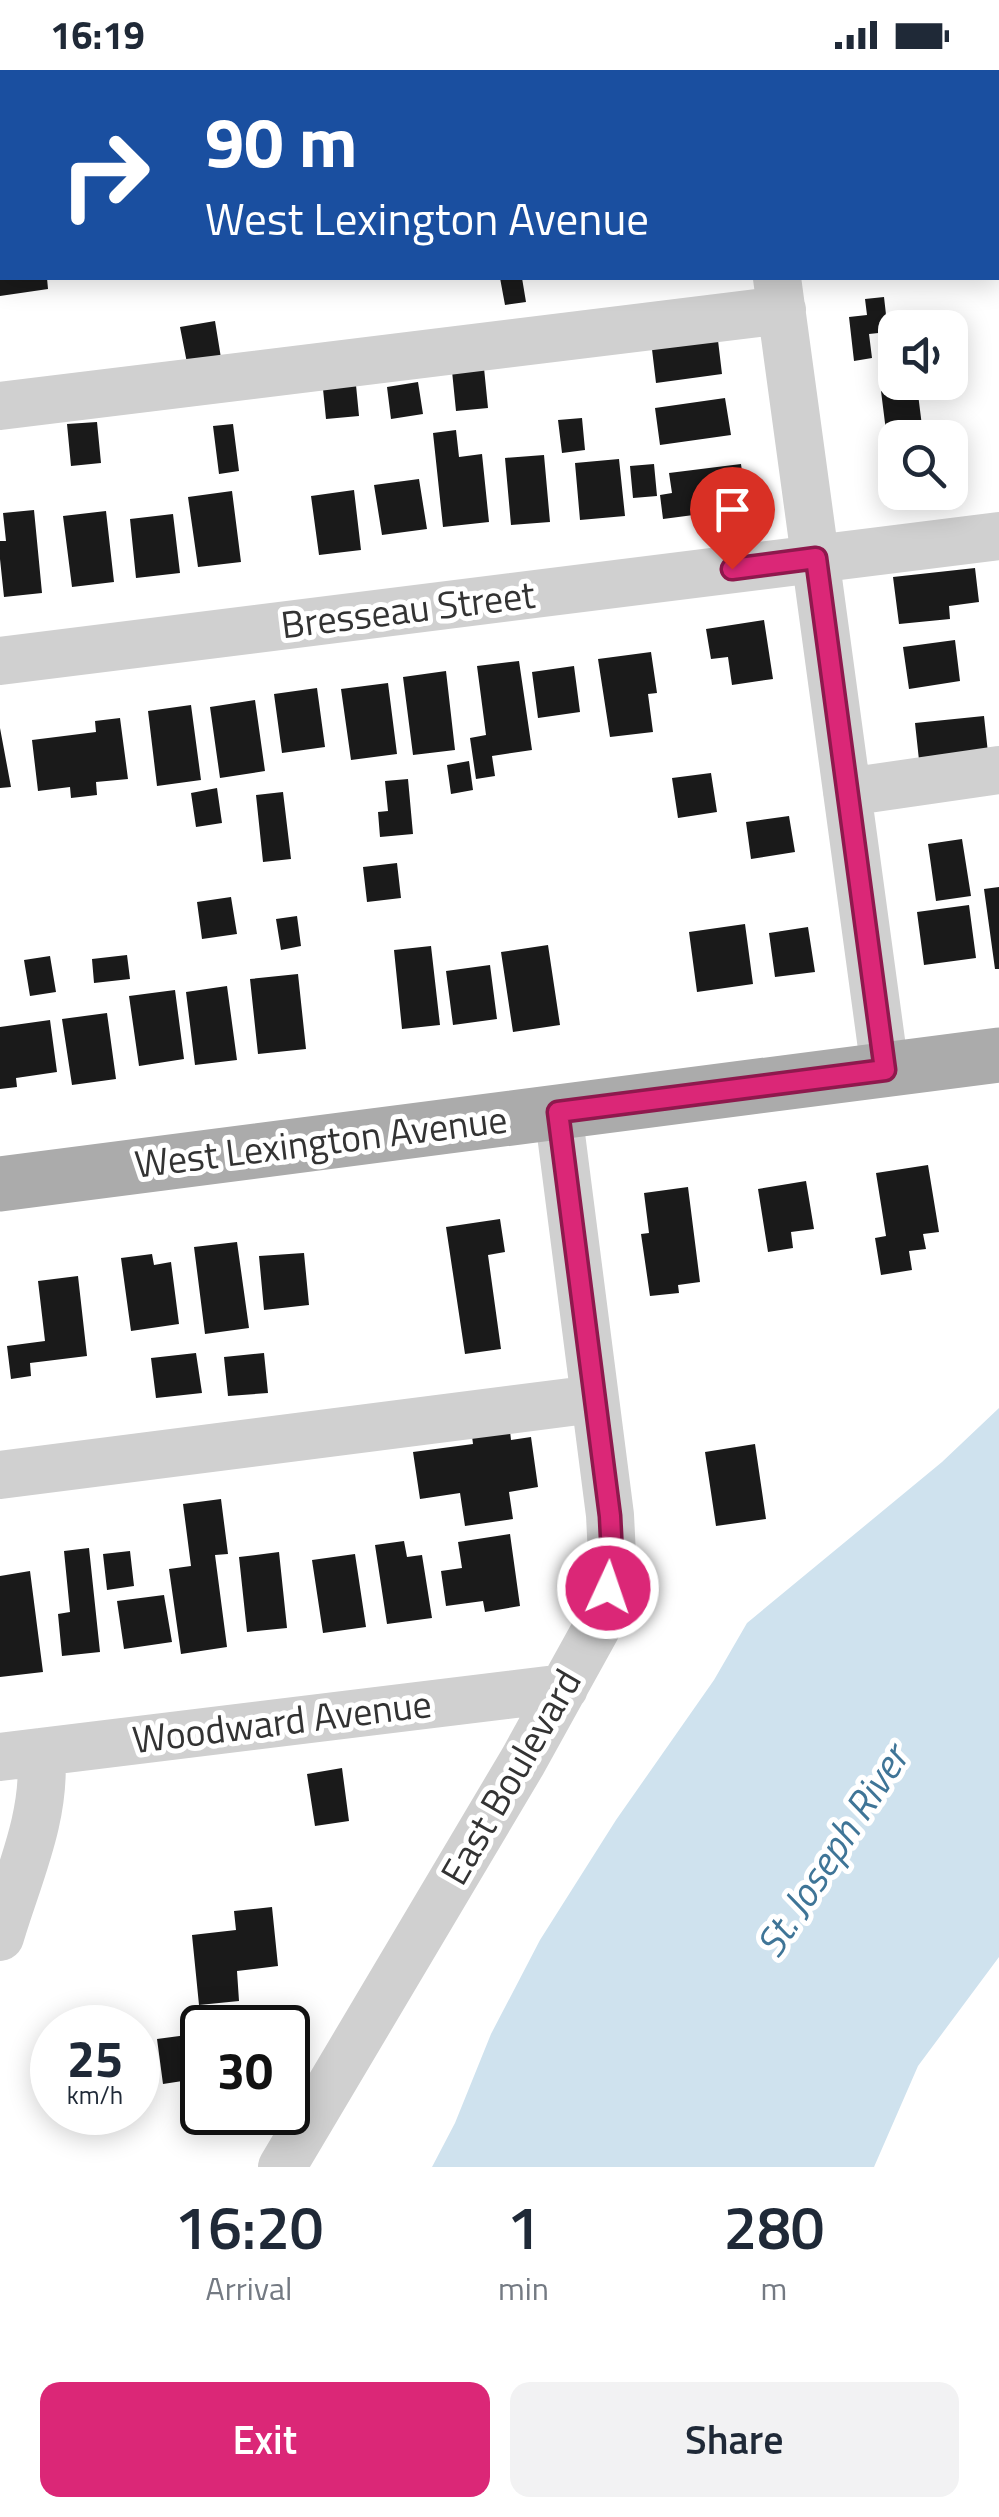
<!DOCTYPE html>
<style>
:root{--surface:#fff;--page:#f2f2f3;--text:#1f2937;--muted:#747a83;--accent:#db2777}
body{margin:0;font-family:"Titillium Web",sans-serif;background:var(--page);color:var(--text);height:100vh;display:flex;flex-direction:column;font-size:38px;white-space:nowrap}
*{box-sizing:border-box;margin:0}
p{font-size:32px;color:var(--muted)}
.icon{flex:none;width:55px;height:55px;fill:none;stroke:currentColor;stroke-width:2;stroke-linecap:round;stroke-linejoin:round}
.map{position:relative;height:2097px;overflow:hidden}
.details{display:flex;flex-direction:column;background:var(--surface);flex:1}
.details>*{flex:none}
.banner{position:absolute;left:0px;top:0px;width:1000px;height:210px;box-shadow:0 5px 25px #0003;background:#1a4fa0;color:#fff;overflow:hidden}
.tools{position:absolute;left:878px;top:240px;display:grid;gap:20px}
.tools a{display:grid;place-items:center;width:90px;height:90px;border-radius:20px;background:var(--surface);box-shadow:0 5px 25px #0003;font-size:50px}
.speed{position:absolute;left:30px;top:1935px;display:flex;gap:20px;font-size:50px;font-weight:700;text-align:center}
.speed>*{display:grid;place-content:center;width:130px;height:130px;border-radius:50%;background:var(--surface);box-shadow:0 5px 25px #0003;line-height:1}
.speed small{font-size:25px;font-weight:400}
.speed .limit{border:5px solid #111;border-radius:15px;background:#fff;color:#111}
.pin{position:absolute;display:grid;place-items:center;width:85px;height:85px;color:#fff;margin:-102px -42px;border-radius:50% 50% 50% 0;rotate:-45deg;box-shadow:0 0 10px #0007}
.pin .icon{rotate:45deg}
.me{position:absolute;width:110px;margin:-55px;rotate:3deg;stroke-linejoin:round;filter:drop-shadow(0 0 8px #0008)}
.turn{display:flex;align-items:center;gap:35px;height:210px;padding:0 40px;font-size:45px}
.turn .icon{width:130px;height:130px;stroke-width:2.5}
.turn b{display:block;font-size:70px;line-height:85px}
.eta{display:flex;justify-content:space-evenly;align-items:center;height:170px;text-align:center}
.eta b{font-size:60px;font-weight:600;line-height:70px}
.cta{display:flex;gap:20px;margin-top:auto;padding:20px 40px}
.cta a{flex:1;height:115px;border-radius:20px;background:var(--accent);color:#fff;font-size:40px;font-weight:600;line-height:115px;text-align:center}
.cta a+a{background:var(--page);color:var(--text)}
.status{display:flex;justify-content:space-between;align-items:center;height:70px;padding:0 50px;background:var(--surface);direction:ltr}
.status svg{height:28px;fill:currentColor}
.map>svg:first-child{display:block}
.water{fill:#cfe2ee}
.building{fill:#1a1a1a}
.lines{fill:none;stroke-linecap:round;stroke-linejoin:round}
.minor{stroke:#d0d0d0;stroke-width:48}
.major{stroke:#ababab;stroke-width:55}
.route-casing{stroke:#8e194d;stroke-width:25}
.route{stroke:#db2777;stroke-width:18}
.labels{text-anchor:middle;stroke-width:10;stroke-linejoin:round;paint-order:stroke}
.street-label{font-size:38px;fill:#333;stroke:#fff}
.water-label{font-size:40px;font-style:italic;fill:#3f7597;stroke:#fff}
</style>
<div class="status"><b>16:19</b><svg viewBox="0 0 49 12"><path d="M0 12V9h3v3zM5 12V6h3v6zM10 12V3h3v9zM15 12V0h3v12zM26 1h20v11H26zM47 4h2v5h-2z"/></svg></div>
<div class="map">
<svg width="999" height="2097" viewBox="0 0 999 2097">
<rect width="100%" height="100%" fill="#fff"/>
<path class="water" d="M999 1338V1887L918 1996 874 2097H432L455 2053 491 1964 540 1870 616 1750 714 1610 747 1553 942 1392Z"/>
<path class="building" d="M0 208H47L48 219 0 226Z
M500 208H522L526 232 505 235Z
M884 227 888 262 869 264 872 288 854 291 849 247 867 245 865 229Z
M215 251 221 288 187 293 180 257Z
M717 262 722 304 656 313 651 271Z
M484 298 488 338 456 341 452 301Z
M418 312 423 344 391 349 387 317Z
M356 315 359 346 326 349 323 319Z
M917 316 922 356 886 361 881 321Z
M725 328 731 365 660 375 655 338Z
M582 348 585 380 562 383 558 350Z
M97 352 101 393 71 396 67 354Z
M233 354 239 401 219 404 213 356Z
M456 360 459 387 482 384 489 452 443 457 433 363Z
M544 385 550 452 511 455 505 388Z
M619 389 625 446 580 450 575 393Z
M895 391V422H942L943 435 903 439 902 435 887 437 882 392Z
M654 394 657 426 633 428 630 396Z
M741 394 747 438 663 449 660 425 672 423 669 403Z
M419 409 427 459 382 465 374 415Z
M354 420 361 480 319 485 311 426Z
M232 421 241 492 198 497 188 427Z
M34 440 42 523 4 527 0 489V471H6L3 443Z
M106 441 114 512 72 517 63 446Z
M173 444 180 503 136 508 130 449Z
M975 498 979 532 949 536 950 549 899 554 893 507Z
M764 550 773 609 732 615 728 587 711 589 706 559Z
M955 570 960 611 909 619 903 577Z
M651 582 657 623 648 624 653 662 610 667 598 589Z
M519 591 532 680 492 686 495 706 476 709 470 668 486 665 477 596Z
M574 596 580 642 538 648 532 602Z
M446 601 455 680 413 685 403 607Z
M388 613 397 684 351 690 341 619Z
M317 618 325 677 282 683 274 624Z
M255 630 265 701 220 708 210 637Z
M191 635 201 710 157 716 148 641Z
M984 646 988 683 919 690 915 653Z
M120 648 128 709 96 712 97 725 71 728 70 717 38 721 32 670 96 662 95 651Z
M0 658 11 717 0 718Z
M469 691 473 720 451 724 447 695Z
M711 703 717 742 678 748 672 708Z
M408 709 413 764 380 767 378 742 388 741 385 711Z
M217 718 222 753 196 757 191 723Z
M283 722 291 789 263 792 256 725Z
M789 746 795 782 751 789 746 752Z
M962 769 971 826 936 831 928 774Z
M397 793 401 828 367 832 363 797Z
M999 817V899H995L984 819Z
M231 827 237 864 202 869 197 832Z
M969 835 976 888 924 895 917 842Z
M297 846 301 876 281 880 276 849Z
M745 854 753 914 697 922 689 862Z
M808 857 815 902 775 907 769 863Z
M548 875 560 955 513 962 501 882Z
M431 876 440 955 402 959 394 880Z
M127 885 130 909 94 913 92 889Z
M50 886 56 922 30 926 24 890Z
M490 895 497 949 453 955 446 901Z
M298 904 306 979 258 984 250 909Z
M227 916 237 990 195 995 186 922Z
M175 920 184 989 139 996 129 926Z
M107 943 116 1009 72 1015 62 949Z
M50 950 57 1002 16 1008 17 1017 0 1019V957Z
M928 1095 939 1162 923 1164 926 1179 909 1181 912 1200 881 1205 875 1168 886 1166 876 1103Z
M806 1111 814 1159 791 1162 793 1178 768 1182 758 1119Z
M688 1117 700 1212 678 1215 679 1223 650 1226 641 1164 649 1163 644 1123Z
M500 1149 505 1182 488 1185 501 1279 465 1284 446 1157Z
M237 1172 249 1258 205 1264 194 1177Z
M304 1183 309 1235 264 1240 259 1186Z
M152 1184 154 1195 171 1192 179 1254 131 1261 121 1188Z
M78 1206 87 1286 30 1293 31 1306 11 1309 7 1276 45 1271 38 1211Z
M196 1283 202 1323 156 1328 151 1288Z
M264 1283 268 1323 228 1326 224 1287Z
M510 1361 511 1370 531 1367 538 1417 509 1422 513 1449 465 1456 460 1423 420 1429 413 1382 473 1374 472 1366Z
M755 1374 766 1449 716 1456 705 1382Z
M221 1429 228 1484 215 1485 227 1577 181 1584 169 1499 191 1496 183 1434Z
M510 1464 520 1536 485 1542 483 1531 446 1536 441 1501 462 1498 458 1472Z
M404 1471 407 1487 422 1485 432 1548 387 1554 375 1475Z
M89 1478 100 1582 62 1586 58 1544 70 1542 64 1481Z
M130 1481 134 1516 107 1520 103 1484Z
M279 1482 287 1558 247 1562 239 1487Z
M355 1484 366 1557 323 1563 312 1490Z
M30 1501 43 1602 0 1607V1506Z
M164 1525 172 1572 124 1579 117 1531Z
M342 1698 349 1751 315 1756 307 1704Z
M272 1837 278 1896 237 1901 239 1931 199 1935 192 1865 236 1860 234 1841Z
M202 1963V2008L163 2014 157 1969Z"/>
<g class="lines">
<path class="minor" d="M6 0V2
M749 0V2
M494 2 514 0
M0 64H2
M777 208 885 1000
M0 336 782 240
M0 591 999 466
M847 722 999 700
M0 1405 594 1329
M0 1687 564 1618
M0 1867C18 1806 47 1746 41 1682
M282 2097 523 1691 596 1559 608 1518 612 1485 610 1445 558 1041"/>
<path class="major" d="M0 1114 999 985"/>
</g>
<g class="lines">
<g class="route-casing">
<path id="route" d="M608 1518 612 1486 610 1446 558 1042 885 1000 816 488 732 499"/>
</g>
<use href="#route" class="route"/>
</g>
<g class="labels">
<g class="street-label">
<text transform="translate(408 540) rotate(-7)" y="13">Bresseau Street</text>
<text transform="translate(321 1072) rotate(-7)" y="13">West Lexington Avenue</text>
<text transform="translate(282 1652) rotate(-7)" y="13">Woodward Avenue</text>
<text transform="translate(511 1707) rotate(-60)" y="13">East Boulevard</text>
</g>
<g class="water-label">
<text transform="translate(832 1781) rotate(-57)" y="14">St. Joseph River</text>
</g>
</g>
</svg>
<div class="tools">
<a><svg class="icon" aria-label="sound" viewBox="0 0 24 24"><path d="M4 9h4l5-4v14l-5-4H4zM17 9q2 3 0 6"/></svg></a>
<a><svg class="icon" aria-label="search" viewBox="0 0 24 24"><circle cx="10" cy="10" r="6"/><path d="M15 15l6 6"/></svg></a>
</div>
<div class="speed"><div>25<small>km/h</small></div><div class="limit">30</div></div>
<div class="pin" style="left:732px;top:499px;background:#d93025"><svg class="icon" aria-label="arrive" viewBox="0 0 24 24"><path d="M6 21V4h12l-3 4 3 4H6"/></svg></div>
<svg class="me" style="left:608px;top:1518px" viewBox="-20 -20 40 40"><circle r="17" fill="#db2777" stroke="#fff" stroke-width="3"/><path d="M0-11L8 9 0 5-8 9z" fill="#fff"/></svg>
<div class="banner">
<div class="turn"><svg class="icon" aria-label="right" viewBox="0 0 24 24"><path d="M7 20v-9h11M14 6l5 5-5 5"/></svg><div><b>90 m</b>West Lexington Avenue</div></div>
</div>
</div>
<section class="details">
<div class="eta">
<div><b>16:20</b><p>Arrival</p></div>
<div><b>1</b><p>min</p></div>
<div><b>280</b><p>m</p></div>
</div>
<div class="cta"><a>Exit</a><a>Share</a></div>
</section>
